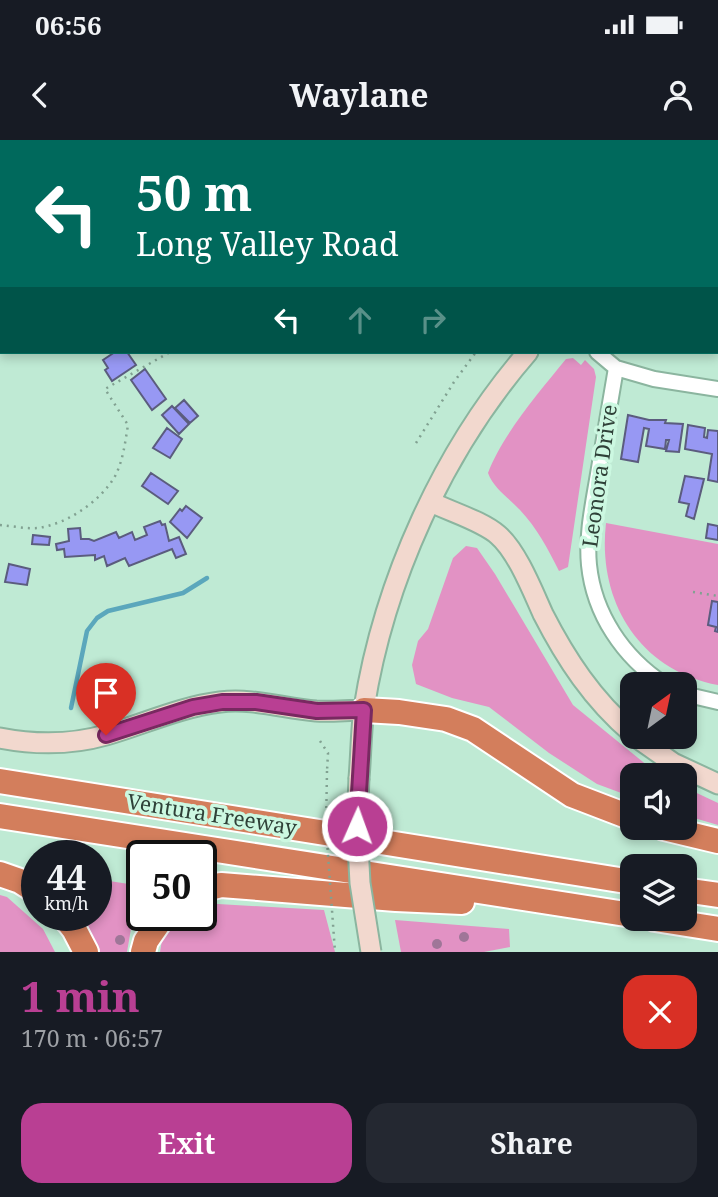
<!DOCTYPE html>
<meta charset="utf-8">
<style>
:root{--surface:#171b24;--page:#242831;--text:#f1f3f6;--muted:#9ea1a6;--accent:#b93f93}
body{margin:0;font-family:"Noto Serif",serif;background:var(--page);color:var(--text);height:100vh;display:flex;flex-direction:column;font-size:26px;white-space:nowrap}
*{box-sizing:border-box;margin:0}
p{font-size:23px;color:var(--muted)}
.icon{flex:none;width:38px;height:38px;fill:none;stroke:currentColor;stroke-width:2;stroke-linecap:round;stroke-linejoin:round}
.map{position:relative;height:812px;overflow:hidden}
.details{display:flex;flex-direction:column;background:var(--surface);flex:1}
.details>*{flex:none}
.guide{position:absolute;left:0px;top:0px;width:719px;height:214px;box-shadow:0 4px 10px #0003;background:#00695c;color:#fff;overflow:hidden}
.needle{width:46px;rotate:33deg}
.tools{position:absolute;left:620px;top:532px;display:grid;gap:14px}
.tools a{display:grid;place-items:center;width:77px;height:77px;border-radius:14px;background:var(--surface);box-shadow:0 4px 10px #0003;font-size:35px}
.speed{position:absolute;left:21px;top:700px;display:flex;gap:14px;font-size:35px;font-weight:700;text-align:center}
.speed>*{display:grid;place-content:center;width:91px;height:91px;border-radius:50%;background:var(--surface);box-shadow:0 4px 10px #0003;line-height:1}
.speed small{font-size:18px;font-weight:400}
.speed .limit{border:4px solid #111;border-radius:10px;background:#fff;color:#111}
.pin{position:absolute;display:grid;place-items:center;width:60px;height:60px;color:#fff;margin:-72px -30px;border-radius:50% 50% 50% 0;rotate:-45deg;box-shadow:0 0 7px #0007}
.pin .icon{rotate:45deg}
.me{position:absolute;width:77px;margin:-38px;rotate:2deg;stroke-linejoin:round;filter:drop-shadow(0 0 5px #0008)}
.turn{display:flex;align-items:center;gap:24px;height:147px;padding:0 21px;font-size:32px}
.turn .icon{width:91px;height:91px;stroke-width:2.5}
.turn b{display:block;font-size:49px;line-height:60px}
.lanes{display:flex;align-items:center;height:66px;padding:0 21px;background:#0003;justify-content:center;gap:35px;direction:ltr}
.lanes .off{opacity:.35}
.round{display:grid;place-items:center;flex:none;width:74px;height:74px;border-radius:21px;background:var(--page)}
.head{display:flex;align-items:center;justify-content:space-between;height:119px;padding:0 21px}
h1{font-size:42px;font-weight:700;line-height:52px;color:var(--accent)}
.cta{display:flex;gap:14px;margin-top:auto;padding:14px 21px}
.cta a{flex:1;height:80px;border-radius:21px;background:var(--accent);color:#fff;font-size:28px;font-weight:700;line-height:80px;text-align:center}
.cta a+a{background:var(--page);color:var(--text)}
.status{display:flex;justify-content:space-between;align-items:center;height:49px;padding:0 35px;background:var(--surface);direction:ltr}
.status svg{height:19px;fill:currentColor}
header{display:flex;justify-content:space-between;align-items:center;height:91px;padding:0 21px;background:var(--surface);font-size:32px;font-weight:700}
.map>svg:first-child{display:block}
.green{fill:#e292c4}
.lines{fill:none;stroke-linecap:round;stroke-linejoin:round}
.stream{stroke:#5ba7bc;stroke-width:4.5}
.building{fill:#9798f3;stroke:#5b5c7e;stroke-width:2}
.minor-casing{stroke:#8bb59f;stroke-width:18}
.secondary-casing{stroke:#8bb59f;stroke-width:23}
.motorway-casing{stroke:#fff;stroke-width:28}
.path{stroke:#81a191;stroke-width:2.5;stroke-dasharray:2 5;stroke-linecap:butt}
.minor{stroke:#fff;stroke-width:14}
.secondary{stroke:#f2d8ce;stroke-width:19}
.motorway{stroke:#d37e5c;stroke-width:24}
.secondary-bridge-casing{stroke:#8bb59f;stroke-width:23;stroke-linecap:butt}
.path-bridge{stroke:#81a191;stroke-width:2.5;stroke-dasharray:2 5;stroke-linecap:butt}
.secondary-bridge{stroke:#f2d8ce;stroke-width:19}
.tree{fill:#9f7698}
.route-casing{stroke:#782960;stroke-width:18}
.route{stroke:#b93f93;stroke-width:12}
.labels{text-anchor:middle;stroke-width:7;stroke-linejoin:round;paint-order:stroke}
.street-label{font-size:21px;fill:#2f4138;stroke:#ccf8e1}
</style>
<div class="status"><b>06:56</b><svg viewBox="0 0 49 12"><path d="M0 12V9h3v3zM5 12V6h3v6zM10 12V3h3v9zM15 12V0h3v12zM26 1h20v11H26zM47 4h2v5h-2z"/></svg></div>
<header><svg class="icon" aria-label="back" viewBox="0 0 24 24"><path d="M15 5l-7 7 7 7"/></svg>Waylane<svg class="icon" aria-label="person" viewBox="0 0 24 24"><circle cx="12" cy="8" r="4"/><path d="M4 21q1-7 8-7t8 7"/></svg></header>
<div class="map">
<svg width="718" height="812" viewBox="0 0 718 812">
<rect width="100%" height="100%" fill="#bfead4"/>
<path class="green" d="M573 218 581 225 585 220 594 229 596 237 568 427 559 431C548 409 537 388 520 370 509 358 494 349 488 333 502 295 540 251 566 219Z
M606 383 718 404V545C639 530 597 461 606 383Z
M466 406 477 408 495 434 573 565 659 635H632V657L597 644 549 613 489 567 452 558 416 544 412 525 418 501 428 489 453 418Z
M684 647 718 663V685L684 675Z
M96 739 142 746V769L132 783 127 812H100L83 775H96Z
M0 755 7 757 43 789 55 812H0Z
M201 763 324 770 335 812H160L163 794 184 775H201Z
M395 780 509 789 510 807 484 812H401Z"/>
<g class="lines">
<path class="stream" d="M71 568 87 491 97 478 108 471 183 453 207 438"/>
</g>
<path class="building" d="M115 212H127L136 225 112 241 105 230 108 228 103 220Z
M145 229 166 259 152 270 131 240Z
M184 260 198 276 190 283 175 268Z
M172 266 189 284 179 294 162 275Z
M628 275 649 280H666L665 283 683 284 679 312 666 311 669 300H666L665 309 646 306 649 289 644 288 638 322 621 319Z
M688 285 705 288 704 297 707 298 708 290 718 291V342L708 340 712 314 685 309Z
M167 288 182 299 170 318 153 308Z
M151 333 178 351 168 364 142 346Z
M685 336 704 339 694 379 686 376 689 364 679 362Z
M186 366 202 378 187 398 170 382 180 369 182 371Z
M160 381 162 385 165 384 169 401 179 397 186 414 176 418 172 409 129 426 125 418 107 426 104 416 95 420V415L65 417 64 409 57 410 56 404 69 401 68 389 80 388 81 399H89L94 401 116 392 119 398 132 392 135 400 147 395 144 387Z
M708 384 718 386V400L706 398Z
M33 395 50 397 49 405 32 404Z
M9 424 30 429 27 445 5 442Z
M712 461 718 462V492L715 491 716 487 708 485Z"/>
<g class="lines">
<g class="minor-casing">
<path id="minor" d="M597 212 616 228 654 239 718 249
M616 228C610 263 604 299 598 334 593 364 586 395 589 425 594 474 623 517 664 544
M684 554 718 562"/>
</g>
<g class="secondary-casing">
<path id="secondary" d="M678 2 679 0
M431 362C451 372 482 381 498 395 517 411 533 452 543 474 566 519 593 560 632 593
M636 597 673 623 718 644
M0 598C36 605 71 605 106 595 144 584 180 567 220 562 252 558 283 568 316 571 331 572 348 570 364 570
M359 638C361 615 361 591 364 568 384 441 443 310 528 212"/>
</g>
<g class="motorway-casing">
<path id="motorway" d="M364 570 399 572 446 579 473 589 572 655 632 678
M0 641 632 742
M0 676 632 775
M664 688 718 701
M0 734 20 741 37 752
M201 750 221 745 396 759 462 762
M684 750 718 755
M63 775 74 789 86 812
M655 779 718 789
M143 812 146 801 164 775"/>
</g>
<path class="path" d="M502 2 504 0
M541 2 543 0
M634 2 635 0
M0 113H2
M416 303 454 242 476 212
M0 385C12 386 26 389 38 388 67 384 99 362 114 338 123 322 125 303 128 285L105 249 170 212
M693 452 718 456
M320 601 328 613 327 631"/>
<use href="#minor" class="minor"/>
<use href="#secondary" class="secondary"/>
<use href="#motorway" class="motorway"/>
<g class="secondary-bridge-casing">
<path id="secondary-bridge" d="M359 638 357 686 360 743 371 812"/>
</g>
<path class="path-bridge" d="M327 631 326 687 335 812"/>
<use href="#secondary-bridge" class="secondary-bridge"/>
</g>
<g class="tree">
<circle cx="464" cy="797" r="5"/>
<circle cx="120" cy="800" r="5"/>
<circle cx="437" cy="804" r="5"/>
</g>
<g class="lines">
<g class="route-casing">
<path id="route" d="M106 595 193 567 222 562H256L317 571 364 570 357 686"/>
</g>
<use href="#route" class="route"/>
</g>
<g class="labels">
<g class="street-label">
<text transform="translate(600 336) rotate(-82)" y="7">Leonora Drive</text>
<text transform="translate(212 675) rotate(9)" y="7">Ventura Freeway</text>
</g>
</g>
</svg>
<div class="tools">
<a><svg class="needle" viewBox="-14 -14 28 28"><path d="M0-13l5 13h-10z" fill="#e53935"/><path d="M0 13l5-13h-10z" fill="#9ea1a6"/></svg></a>
<a><svg class="icon" aria-label="sound" viewBox="0 0 24 24"><path d="M4 9h4l5-4v14l-5-4H4zM17 9q2 3 0 6"/></svg></a>
<a><svg class="icon" aria-label="layers" viewBox="0 0 24 24"><path d="M12 4l9 5-9 5-9-5zM3 14l9 5 9-5"/></svg></a>
</div>
<div class="speed"><div>44<small>km/h</small></div><div class="limit">50</div></div>
<div class="pin" style="left:106px;top:595px;background:#d93025"><svg class="icon" aria-label="arrive" viewBox="0 0 24 24"><path d="M6 21V4h12l-3 4 3 4H6"/></svg></div>
<svg class="me" style="left:357px;top:686px" viewBox="-20 -20 40 40"><circle r="17" fill="#b93f93" stroke="#fff" stroke-width="3"/><path d="M0-11L8 9 0 5-8 9z" fill="#fff"/></svg>
<div class="guide">
<div class="turn"><svg class="icon" aria-label="left" viewBox="0 0 24 24"><path d="M17 20v-9H6M10 6l-5 5 5 5"/></svg><div><b>50 m</b>Long Valley Road</div></div>
<div class="lanes"><svg class="icon" aria-label="left" viewBox="0 0 24 24"><path d="M17 20v-9H6M10 6l-5 5 5 5"/></svg><svg class="icon off" aria-label="ahead" viewBox="0 0 24 24"><path d="M12 20V5M6 11l6-6 6 6"/></svg><svg class="icon off" aria-label="right" viewBox="0 0 24 24"><path d="M7 20v-9h11M14 6l5 5-5 5"/></svg></div>
</div>
</div>
<section class="details">
<div class="head"><div><h1>1 min</h1><p>170 m · 06:57</p></div><a class="round" style="background:#d93025;color:#fff"><svg class="icon" aria-label="close" viewBox="0 0 24 24"><path d="M6 6l12 12M18 6L6 18"/></svg></a></div>
<div class="cta"><a>Exit</a><a>Share</a></div>
</section>
